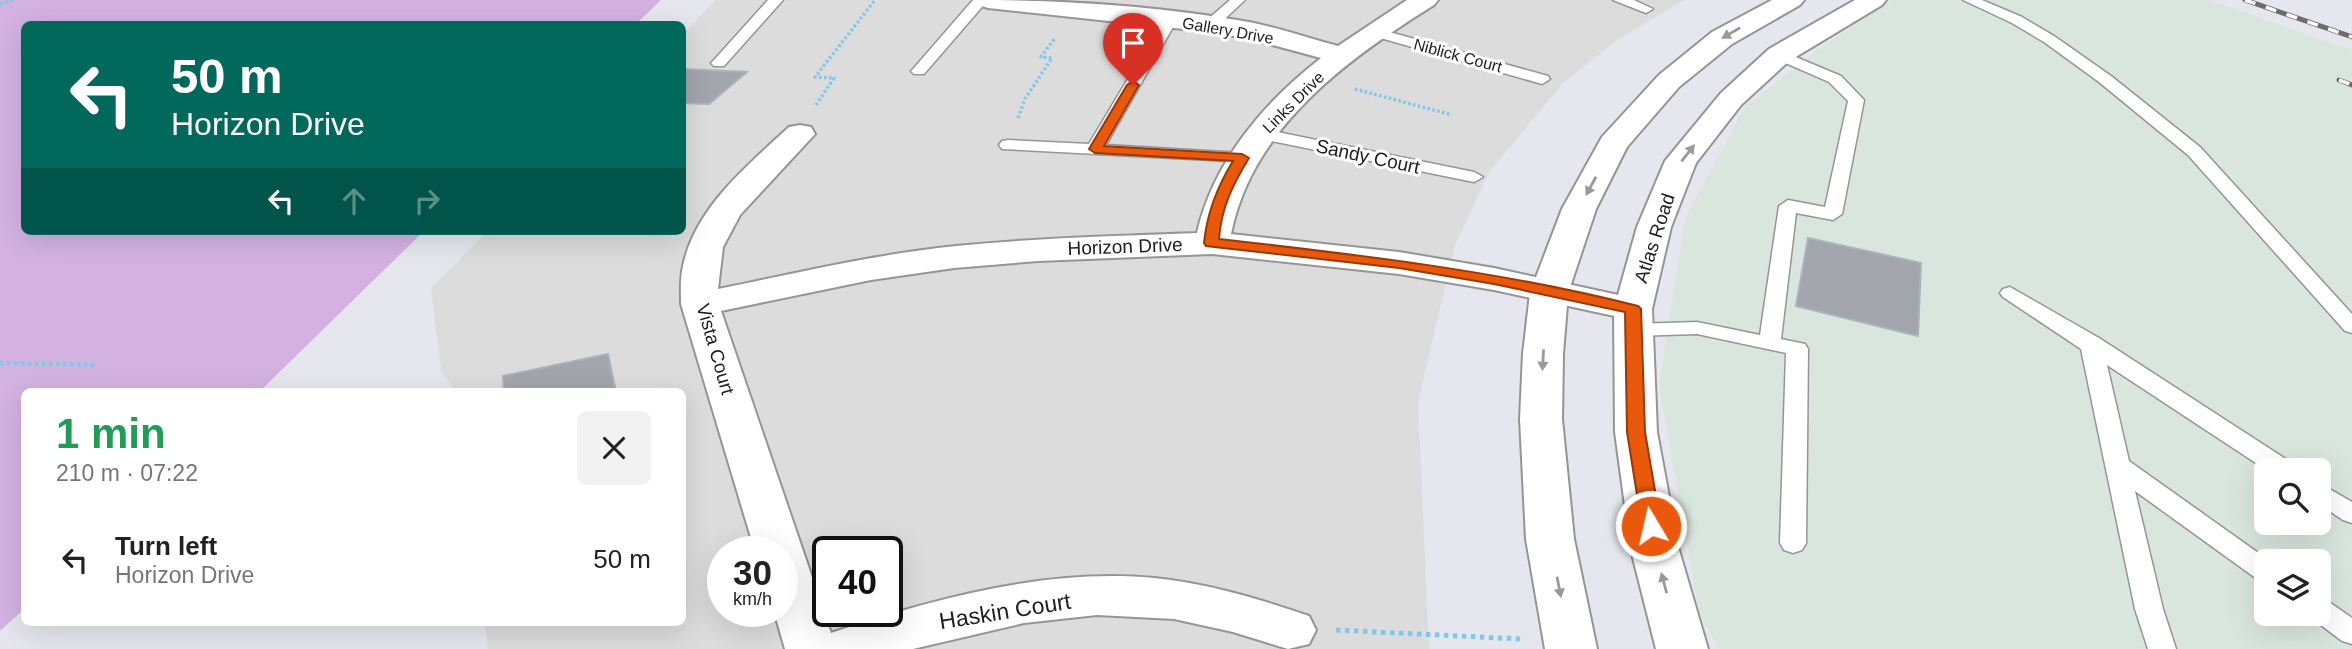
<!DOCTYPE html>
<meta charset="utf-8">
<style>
:root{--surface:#fff;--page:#f2f2f2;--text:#222;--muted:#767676}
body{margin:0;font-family:Helvetica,sans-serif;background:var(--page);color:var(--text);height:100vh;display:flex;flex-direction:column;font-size:26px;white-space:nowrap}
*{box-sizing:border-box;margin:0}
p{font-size:23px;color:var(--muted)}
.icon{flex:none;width:38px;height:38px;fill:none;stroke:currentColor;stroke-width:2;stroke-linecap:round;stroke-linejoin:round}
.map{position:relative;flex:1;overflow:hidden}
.sheet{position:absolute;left:21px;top:388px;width:665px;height:238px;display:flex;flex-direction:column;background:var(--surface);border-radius:10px;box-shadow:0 7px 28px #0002}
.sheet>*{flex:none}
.guide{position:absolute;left:21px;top:21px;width:665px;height:214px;border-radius:10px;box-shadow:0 7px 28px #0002;background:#00695c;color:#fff;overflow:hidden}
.tools{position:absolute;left:2254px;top:458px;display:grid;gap:14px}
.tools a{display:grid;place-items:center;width:77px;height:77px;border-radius:10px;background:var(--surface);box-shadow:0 7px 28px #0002;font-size:35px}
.speed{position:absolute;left:707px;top:536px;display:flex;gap:14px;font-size:35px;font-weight:700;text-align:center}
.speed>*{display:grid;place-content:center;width:91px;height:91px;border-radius:50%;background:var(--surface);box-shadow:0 7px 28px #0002;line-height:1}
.speed small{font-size:18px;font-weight:400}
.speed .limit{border:4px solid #111;border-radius:10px;background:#fff;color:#111}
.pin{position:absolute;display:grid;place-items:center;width:60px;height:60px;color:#fff;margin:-72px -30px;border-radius:50% 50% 50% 0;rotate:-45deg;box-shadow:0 0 7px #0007}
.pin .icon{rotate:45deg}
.me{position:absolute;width:77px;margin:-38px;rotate:351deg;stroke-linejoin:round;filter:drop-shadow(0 0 5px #0008)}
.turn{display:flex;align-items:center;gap:24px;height:147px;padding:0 35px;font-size:32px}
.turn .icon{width:91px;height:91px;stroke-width:2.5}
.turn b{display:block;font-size:49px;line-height:60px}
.lanes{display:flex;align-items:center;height:66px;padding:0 35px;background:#0003;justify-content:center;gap:35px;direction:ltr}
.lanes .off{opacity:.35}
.round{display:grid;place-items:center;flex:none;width:74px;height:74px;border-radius:10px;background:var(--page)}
.overview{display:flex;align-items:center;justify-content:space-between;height:119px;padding:0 35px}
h1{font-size:42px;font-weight:600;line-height:52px;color:#1e9e55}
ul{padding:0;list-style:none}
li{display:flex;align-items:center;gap:21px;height:105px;padding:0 35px}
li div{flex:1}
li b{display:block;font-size:26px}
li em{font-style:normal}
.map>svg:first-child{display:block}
.residential{fill:#dcdcdc;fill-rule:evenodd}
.industrial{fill:#d9e6de;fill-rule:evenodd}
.grass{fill:#d3b2e2}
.building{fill:#a2a6ac;stroke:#aab2be;stroke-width:2}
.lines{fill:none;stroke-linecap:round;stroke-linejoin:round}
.service-casing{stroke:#959595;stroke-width:3}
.minor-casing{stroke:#959595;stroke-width:4}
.tertiary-casing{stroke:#959595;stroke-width:4}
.path-far2{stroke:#7dc9e8;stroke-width:3.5;stroke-dasharray:2.5 2.5;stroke-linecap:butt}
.path-far1{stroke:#7dc9e8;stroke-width:4.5;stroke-dasharray:3.5 3.5;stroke-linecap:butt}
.path{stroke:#7dc9e8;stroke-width:5;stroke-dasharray:4.5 4.5;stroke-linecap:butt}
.service{fill:#fff;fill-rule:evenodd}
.minor{fill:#fff;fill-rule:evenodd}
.tertiary{fill:#fff;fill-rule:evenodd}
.rail-casing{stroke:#6c6c6c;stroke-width:5}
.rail{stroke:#fff;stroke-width:3.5;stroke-dasharray:11;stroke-linecap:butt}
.oneway{fill:#9a9a9a}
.route{fill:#ea580c;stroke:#983908;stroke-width:2}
.labels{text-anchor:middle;stroke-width:6;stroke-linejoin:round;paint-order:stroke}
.far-street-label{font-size:16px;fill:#1e1e1e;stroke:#fff}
.street-label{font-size:19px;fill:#1e1e1e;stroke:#fff}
.near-street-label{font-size:23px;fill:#1e1e1e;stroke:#fff}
</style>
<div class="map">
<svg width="2352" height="649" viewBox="0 0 2352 649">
<rect width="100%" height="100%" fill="#e6e7ee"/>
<path class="residential" d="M716 0H1684L1616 41 1563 83 1490 171 1455 245 1418 402 1429 649H488L485 623H682V392H456L441 371 431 288 488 231H682L683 34ZM723 551H782V611H723ZM828 551H887V611H828Z"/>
<path class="industrial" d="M1891 0H2209L2352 50V649H1719L1699 612 1659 384 1685 219 1744 108 1819 49ZM2266 471H2319V523H2266ZM2266 562H2319V614H2266Z"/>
<path class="grass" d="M0 0H661L636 24H24V231H424L259 392H24V609L0 631Z"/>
<path class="building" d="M682 69 747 72 709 104 682 103Z
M1808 238 1921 263 1918 336 1796 306Z
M608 354 616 392H504L503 376Z"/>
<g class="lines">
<g class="service-casing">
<path id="service" d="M768 0H783L724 66H714L711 63 714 60Z
M973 0H988L924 74H914L911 71 914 68Z
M1230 0H1245L1216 27H1206L1204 24 1206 21Z
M1613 0H1634L1653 9 1646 13Z
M1963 0H1982L2022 17 2054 36 2111 76 2200 147 2352 314V333L2345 331 2188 155 2099 82 2044 42 2012 23Z
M1170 16 1177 20 1106 145 1242 153 1248 154 1251 158 1248 162 1002 149 999 145 1002 141 1008 140 1089 144 1163 20Z
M1375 28 1548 76 1550 79 1542 84 1370 35 1368 32Z
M1779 50 1841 76 1864 100 1842 214 1833 220 1796 213 1781 339 1805 344 1808 349 1806 543 1802 550 1793 553 1784 550 1780 543 1786 353 1697 334 1633 336 1626 335 1622 330 1626 325 1633 324 1697 322 1760 335 1779 206 1788 200 1825 207 1848 101 1829 82 1774 58 1771 55Z
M1262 129 1474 172 1483 177 1474 182 1256 138 1254 134 1256 130Z
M2010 287 2099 338 2295 465 2298 471H2268L2107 365 2129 461 2271 562H2266V582L2257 579 2135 491 2163 609 2176 649H2148L2135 609 2081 349 2003 297 2000 293 2003 289Z
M2319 483 2352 502V523L2343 520 2319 504Z
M2319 598 2329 602 2352 618V644L2342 641 2309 616 2308 614H2319Z"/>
</g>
<g class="minor-casing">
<path id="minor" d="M975 0C1067 0 1159 6 1249 22 1279 28 1308 38 1338 46L1407 0H1438L1434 5C1347 59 1252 128 1231 234L1399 252 1494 268 1646 301 1652 309 1646 317 1633 320 1494 290 1399 274 1212 254 1038 261 954 268 871 280 721 311 831 633C933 599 1046 568 1154 578 1207 583 1259 599 1309 616L1316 630 1309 644 1288 649 1233 632 1174 619 1097 615 1024 623 913 649H785L774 611H782V551H755L681 304C681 292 680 279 683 266 695 208 747 166 789 127L800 125 811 127 815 134 740 215 723 247 718 289C797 273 876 254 956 246 1036 238 1116 236 1197 233 1213 162 1264 102 1321 58L1250 39 1211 32 988 8 979 5Z"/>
</g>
<g class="tertiary-casing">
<path id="tertiary" d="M1772 0H1804L1800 5 1732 44 1679 87 1627 147 1596 209 1568 293 1563 354 1562 419 1574 539 1597 649H1545L1526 539 1520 419 1523 354 1530 293 1562 209 1602 137 1659 75 1712 32Z
M1855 0H1886L1882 5 1789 61 1741 105 1696 163 1671 227 1652 309 1657 432 1679 550 1708 649H1656L1631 550 1615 432 1614 309 1637 227 1665 161 1721 93 1769 49Z"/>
</g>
<path class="path-far2" d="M0 4 13 0
M1355 89 1452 115
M816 105 834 78 815 77 875 0
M1018 118 1025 99 1052 58 1041 57 1055 38"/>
<path class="path-far1" d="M0 363 97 365"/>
<path class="path" d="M1336 630 1520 639"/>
<use href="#service" class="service"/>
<use href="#minor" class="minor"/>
<use href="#tertiary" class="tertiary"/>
<g class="rail-casing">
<path id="rail" d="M2245 0 2352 37
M2339 80 2352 85"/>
</g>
<use href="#rail" class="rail"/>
</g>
<defs><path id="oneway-solid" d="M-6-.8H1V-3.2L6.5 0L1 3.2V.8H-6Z" transform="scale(1.75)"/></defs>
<g class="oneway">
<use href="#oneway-solid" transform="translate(1731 33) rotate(150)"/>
<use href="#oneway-solid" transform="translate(1688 153) rotate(-52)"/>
<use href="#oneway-solid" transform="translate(1591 186) rotate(118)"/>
<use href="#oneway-solid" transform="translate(1543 360) rotate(93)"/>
<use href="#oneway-solid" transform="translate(1664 583) rotate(-105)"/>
<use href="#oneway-solid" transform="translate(1559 587) rotate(79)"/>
</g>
<path class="route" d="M1133 81 1139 85 1104 146 1242 154 1249 158C1233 184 1221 208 1219 239 1360 255 1500 271 1638 306L1641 309 1645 432 1661 526 1658 531H1644L1642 526 1627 432 1625 312 1494 284 1399 268 1206 246 1204 243C1207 212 1217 187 1233 161L1095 153 1089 149 1127 85Z"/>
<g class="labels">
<g class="far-street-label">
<text transform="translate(1228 30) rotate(10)" y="6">Gallery Drive</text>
<text transform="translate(1458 55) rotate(15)" y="6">Niblick Court</text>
<text transform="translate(1293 102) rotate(-45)" y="6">Links Drive</text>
</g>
<g class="street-label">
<text transform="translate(1368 156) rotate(12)" y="7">Sandy Court</text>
<text transform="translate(1654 238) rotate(-72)" y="7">Atlas Road</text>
<text transform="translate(1125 246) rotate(-2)" y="7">Horizon Drive</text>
<text transform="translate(716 349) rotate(74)" y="7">Vista Court</text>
</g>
<g class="near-street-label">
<text transform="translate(1005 611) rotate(-9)" y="8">Haskin Court</text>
</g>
</g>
</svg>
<div class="tools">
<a><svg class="icon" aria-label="search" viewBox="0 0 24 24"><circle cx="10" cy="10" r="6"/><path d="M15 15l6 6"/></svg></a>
<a><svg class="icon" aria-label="layers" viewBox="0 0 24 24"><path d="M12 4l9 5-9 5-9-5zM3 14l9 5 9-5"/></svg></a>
</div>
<div class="speed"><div>30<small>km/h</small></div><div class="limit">40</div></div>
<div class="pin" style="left:1133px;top:85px;background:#d93025"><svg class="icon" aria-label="arrive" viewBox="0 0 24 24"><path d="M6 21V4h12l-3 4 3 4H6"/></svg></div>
<svg class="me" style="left:1651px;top:526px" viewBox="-20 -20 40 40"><circle r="17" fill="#ea580c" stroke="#fff" stroke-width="3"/><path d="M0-11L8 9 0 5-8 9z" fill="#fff"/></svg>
<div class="guide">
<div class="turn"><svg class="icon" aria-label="left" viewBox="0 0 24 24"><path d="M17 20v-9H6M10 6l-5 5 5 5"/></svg><div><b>50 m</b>Horizon Drive</div></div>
<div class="lanes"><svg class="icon" aria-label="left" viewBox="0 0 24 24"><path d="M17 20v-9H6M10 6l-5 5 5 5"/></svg><svg class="icon off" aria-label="ahead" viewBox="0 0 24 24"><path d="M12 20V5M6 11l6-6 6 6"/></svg><svg class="icon off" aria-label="right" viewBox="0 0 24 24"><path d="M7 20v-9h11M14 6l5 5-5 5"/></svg></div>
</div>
<section class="sheet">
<div class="overview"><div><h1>1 min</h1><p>210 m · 07:22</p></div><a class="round"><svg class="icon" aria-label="close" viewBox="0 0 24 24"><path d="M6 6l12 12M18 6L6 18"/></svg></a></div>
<ul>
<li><svg class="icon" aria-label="left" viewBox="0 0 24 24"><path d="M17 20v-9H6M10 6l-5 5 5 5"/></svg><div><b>Turn left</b><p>Horizon Drive</p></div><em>50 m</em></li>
</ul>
</section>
</div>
